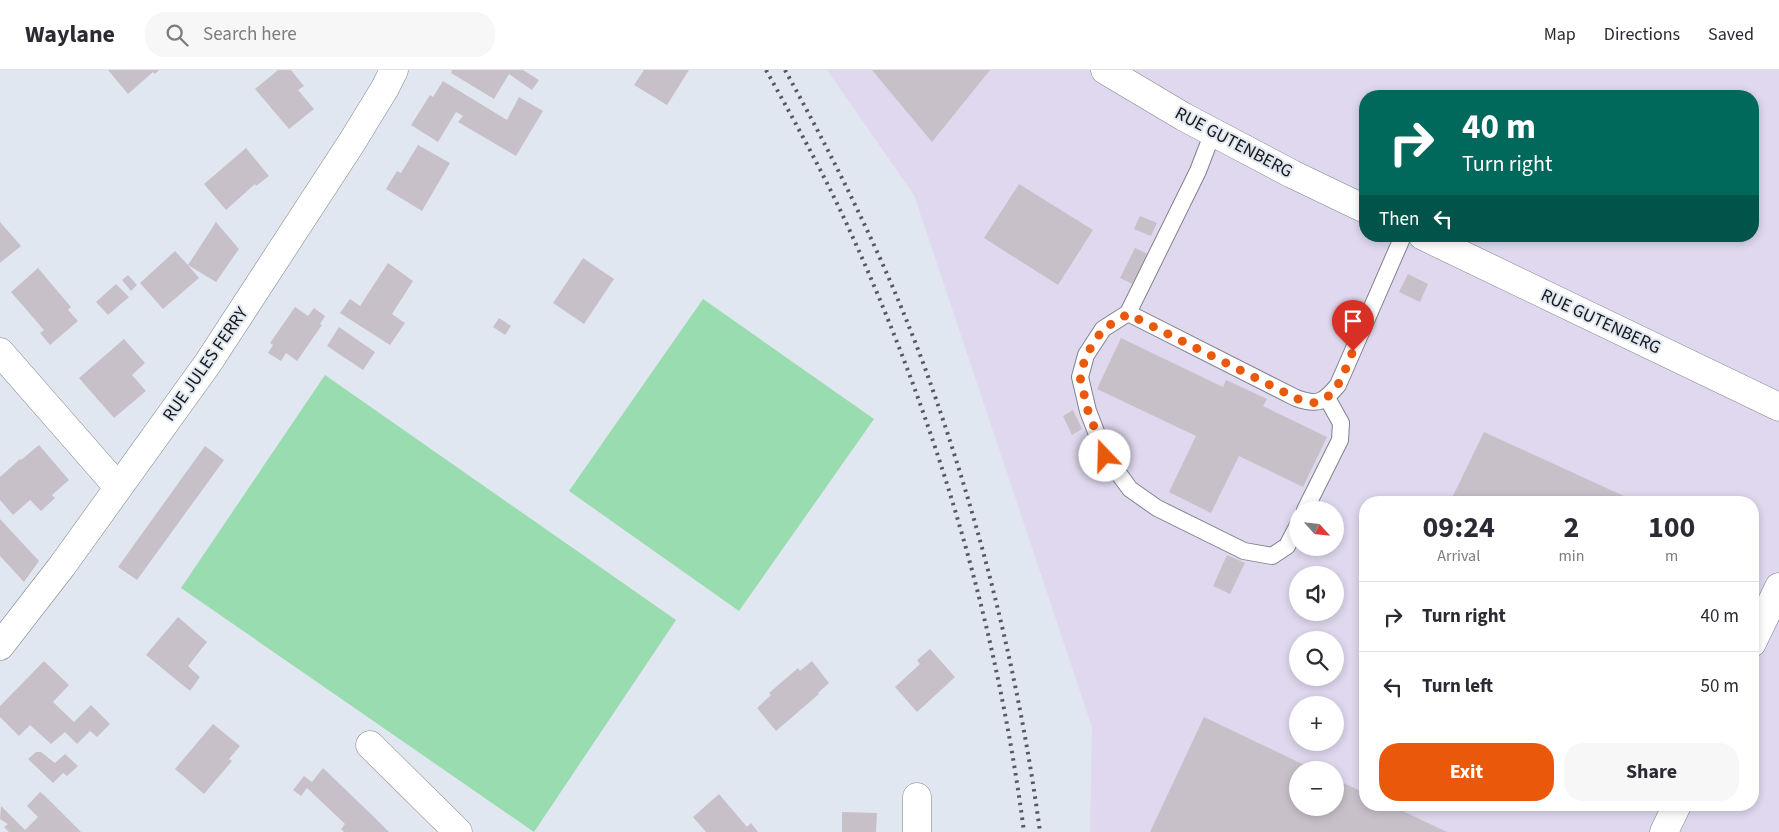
<!DOCTYPE html>
<meta charset="utf-8">
<style>
:root{--surface:#fff;--page:#f7f7f7;--text:#2b2b33;--muted:#7c7c81;--line:#e1e1e2;--accent:#ea580c}
body{margin:0;font-family:"Source Sans 3",sans-serif;background:var(--page);color:var(--text);height:100vh;display:flex;flex-direction:column;font-size:19px;white-space:nowrap}
*{box-sizing:border-box;margin:0}
p{font-size:16px;color:var(--muted)}
.icon{flex:none;width:28px;height:28px;fill:none;stroke:currentColor;stroke-width:2;stroke-linecap:round;stroke-linejoin:round}
.map{position:relative;flex:1;overflow:hidden}
.side{position:absolute;left:1359px;top:426px;width:400px;height:315px;display:flex;flex-direction:column;background:var(--surface);border-radius:20px;box-shadow:0 2px 8px #0003}
.side>*{flex:none}
.banner{position:absolute;left:1359px;top:20px;width:400px;height:152px;border-radius:20px;box-shadow:0 2px 8px #0003;background:#00695c;color:#fff;overflow:hidden}
.needle{width:32px;rotate:117deg}
.tools{position:absolute;left:1289px;top:431px;display:grid;gap:10px}
.tools a{display:grid;place-items:center;width:55px;height:55px;border-radius:50%;background:var(--surface);box-shadow:0 2px 8px #0003;font-size:25px}
.pin{position:absolute;display:grid;place-items:center;width:42px;height:42px;color:#fff;margin:-51px -21px;border-radius:50% 50% 50% 0;rotate:-45deg;box-shadow:0 0 5px #0007}
.pin .icon{rotate:45deg}
.me{position:absolute;width:55px;margin:-28px;rotate:339deg;stroke-linejoin:round;filter:drop-shadow(0 0 4px #0008)}
.turn{display:flex;align-items:center;gap:18px;height:105px;padding:0 20px;font-size:22px}
.turn .icon{width:65px;height:65px;stroke-width:2.5}
.turn b{display:block;font-size:35px;line-height:42px}
.then{display:flex;align-items:center;height:48px;padding:0 20px;background:#0003;gap:10px;font-size:19px}
.eta{display:flex;justify-content:space-evenly;align-items:center;height:85px;text-align:center}
.eta b{font-size:30px;font-weight:700;line-height:35px}
.primary-button{display:flex;gap:10px;margin-top:auto;padding:10px 20px}
.primary-button a{flex:1;height:58px;border-radius:20px;background:var(--accent);color:#fff;font-size:20px;font-weight:700;line-height:58px;text-align:center}
.primary-button a+a{background:var(--page);color:var(--text)}
ul{padding:0;list-style:none}
li{display:flex;align-items:center;gap:15px;height:70px;padding:0 20px;border-top:1px solid var(--line)}
li div{flex:1}
li b{display:block;font-size:19px}
li em{font-style:normal}
header{display:flex;align-items:center;gap:30px;box-sizing:border-box;height:70px;padding:0 25px;background:var(--surface);border-bottom:1px solid var(--line)}
header strong{font-size:24px}
nav{display:flex;gap:28px;margin-inline-start:auto;font-size:18px}
.search{width:350px;height:45px;background:var(--page);display:flex;align-items:center;gap:12px;box-sizing:border-box;padding:0 18px;border-radius:20px;color:var(--muted);font-size:19px}
.map>svg:first-child{display:block}
.industrial{fill:#dfd8ee;fill-rule:evenodd}
.green{fill:#99dcaf}
.building{fill:#c8c0c9}
.lines{fill:none;stroke-linecap:round;stroke-linejoin:round}
.service-casing{stroke:#7e838b;stroke-width:18}
.minor-casing{stroke:#7e838b;stroke-width:29}
.service{stroke:#fff;stroke-width:16}
.minor{stroke:#fff;stroke-width:28}
.rail{stroke:#565a5f;stroke-width:4;stroke-dasharray:2.5 5;stroke-linecap:butt}
.route{stroke:#ea580c;stroke-width:9;stroke-dasharray:0 16.2}
.labels{text-anchor:middle;stroke-width:4;stroke-linejoin:round;paint-order:stroke}
.street-label{font-size:18px;fill:#16181b;stroke:#e1e7f0}
</style>
<header>
<strong>Waylane</strong>
<div class="search"><svg class="icon" aria-label="search" viewBox="0 0 24 24"><circle cx="10" cy="10" r="6"/><path d="M15 15l6 6"/></svg>Search here</div>
<nav><a>Map</a><a>Directions</a><a>Saved</a></nav>
</header>
<div class="map">
<svg width="1779" height="762" viewBox="0 0 1779 762">
<rect width="100%" height="100%" fill="#e1e7f0"/>
<path class="industrial" d="M827 0H1779V762H1090L1092 657 914 125ZM1365 26H1752V166H1365ZM1365 432H1752V735H1365ZM1298 440H1335V478H1298ZM1298 505H1335V542H1298ZM1298 570H1335V608H1298ZM1298 635H1335V672H1298ZM1298 700H1335V738H1298Z"/>
<path class="green" d="M703 229 874 349 739 541 569 421Z
M325 305 676 550 534 762 181 518Z"/>
<path class="building" d="M108 0H159L155 4 153 2 128 24Z
M278 0H291L304 16 298 20 314 39 289 59 255 19Z
M452 0H523L539 10 532 20 509 4 494 29 451 3Z
M644 0H689L667 35 634 15Z
M872 0H990L932 72Z
M443 11 507 50 519 27 543 41 516 86 458 52 463 46 456 42 438 72 411 55 430 25 433 27Z
M418 75 450 93 422 141 386 119 397 101 401 103Z
M246 78 269 106 256 116 255 114 226 140 204 114Z
M1019 114 1093 160 1058 215 984 168Z
M1140 146 1157 153 1151 166 1134 159Z
M0 152 21 176 0 193Z
M216 152 239 179 216 212 188 195 199 208 163 239 140 213 175 181 188 195Z
M1135 178 1152 186 1137 216 1120 208Z
M583 188 614 209 584 254 553 233Z
M388 193 413 211 392 244 405 253 390 275 340 243 350 229 360 236Z
M38 198 71 237 68 240 78 251 50 275 40 263 44 260 11 222Z
M1408 204 1428 214 1420 232 1399 222Z
M128 205 137 215 131 221 122 210Z
M116 214 129 227 108 245 96 232Z
M295 237 308 246 314 238 325 246 320 254 322 255 297 291 286 283 281 291 268 283 273 275 270 273Z
M499 248 511 256 505 265 493 257Z
M339 257 375 282 363 300 327 276Z
M1121 268 1223 317 1226 310 1267 329 1263 336 1327 367 1303 417 1239 386 1211 443 1169 422 1196 366 1097 319Z
M124 269 145 293 132 305 146 321 114 348 79 308Z
M1073 340 1082 359 1072 365 1063 346Z
M1484 362 1637 432H1450Z
M39 375 69 410 52 425 55 428 41 441 30 430 13 445 0 430V407L20 389 21 390Z
M205 376 224 390 137 510 118 497Z
M0 449 39 491 24 512 0 486Z
M1227 485 1245 493 1230 524 1213 516Z
M178 547 207 572 188 596 200 607 190 621 146 585Z
M930 579 955 607 917 642 895 617 920 594 917 590Z
M44 591 69 615 53 632 74 652 91 635 110 654 97 667 90 661 77 674 65 662 51 674 30 655 19 666 0 647V636Z
M812 591 829 613 818 623 819 624 776 661 757 638 771 625 769 623 798 598 800 601Z
M1204 647 1315 700H1298V738H1335V709L1365 723V735H1390L1447 762H1150Z
M213 654 240 676 229 689 232 691 204 724 175 699Z
M36 682H41L55 693 65 684 78 696 67 706 63 703 53 713 28 689Z
M323 698 373 746 389 762H344L341 759 345 754 307 718 301 726 293 720 304 706 312 712Z
M40 722 45 726 81 762H9L4 757 8 754 0 749 1 736 25 760 38 747 27 736Z
M719 724 747 757 751 753 758 762H706L693 747Z
M842 742 877 743 876 762H842Z"/>
<g class="lines">
<g class="service-casing">
<path id="service" d="M1213 62 1198 101 1128 243 1296 328C1318 336 1324 332 1338 315L1403 166
M1128 243 1103 259 1086 285 1080 307 1088 341 1105 385 1130 419 1157 438 1244 481 1272 486 1287 476 1298 455
M1305 440 1340 370 1341 353 1327 328"/>
</g>
<g class="minor-casing">
<path id="minor" d="M1105 0 1184 47 1292 104 1365 139
M1423 166 1779 337
M0 282 118 417
M1752 573 1779 517
M0 576 62 496 208 293 352 72 385 18 394 0
M370 675 458 762
M917 762V727
M1664 762 1677 735"/>
</g>
<use href="#service" class="service"/>
<use href="#minor" class="minor"/>
<path class="rail" d="M766 0C795 52 824 104 849 159 936 349 997 554 1024 762
M785 0C838 96 887 195 925 298 979 448 1019 604 1040 762"/>
</g>
<g class="lines">
<path class="route" d="M1105 386 1088 341 1080 307 1086 285 1103 259 1128 244 1296 328C1300 330 1306 333 1311 333 1337 331 1344 301 1353 281"/>
</g>
<g class="labels">
<g class="street-label">
<text transform="translate(1234 72) rotate(28)" y="6">RUE GUTENBERG</text>
<text transform="translate(1601 251) rotate(25)" y="6">RUE GUTENBERG</text>
<text transform="translate(205 294) rotate(-55)" y="6">RUE JULES FERRY</text>
</g>
</g>
</svg>
<div class="tools">
<a><svg class="needle" viewBox="-14 -14 28 28"><path d="M0-13l5 13h-10z" fill="#e53935"/><path d="M0 13l5-13h-10z" fill="#7c7c81"/></svg></a>
<a><svg class="icon" aria-label="sound" viewBox="0 0 24 24"><path d="M4 9h4l5-4v14l-5-4H4zM17 9q2 3 0 6"/></svg></a>
<a><svg class="icon" aria-label="search" viewBox="0 0 24 24"><circle cx="10" cy="10" r="6"/><path d="M15 15l6 6"/></svg></a>
<a>+</a>
<a>−</a>
</div>
<div class="pin" style="left:1353px;top:281px;background:#d93025"><svg class="icon" aria-label="arrive" viewBox="0 0 24 24"><path d="M6 21V4h12l-3 4 3 4H6"/></svg></div>
<svg class="me" style="left:1105px;top:386px" viewBox="-20 -20 40 40"><circle r="19" fill="#fff"/><path d="M0-13L10 11 0 6-10 11z" fill="#ea580c"/></svg>
<div class="banner">
<div class="turn"><svg class="icon" aria-label="right" viewBox="0 0 24 24"><path d="M7 20v-9h11M14 6l5 5-5 5"/></svg><div><b>40 m</b>Turn right</div></div>
<div class="then">Then<svg class="icon" aria-label="left" viewBox="0 0 24 24"><path d="M17 20v-9H6M10 6l-5 5 5 5"/></svg></div>
</div>
<section class="side">
<div class="eta">
<div><b>09:24</b><p>Arrival</p></div>
<div><b>2</b><p>min</p></div>
<div><b>100</b><p>m</p></div>
</div>
<ul>
<li><svg class="icon" aria-label="right" viewBox="0 0 24 24"><path d="M7 20v-9h11M14 6l5 5-5 5"/></svg><div><b>Turn right</b></div><em>40 m</em></li>
<li><svg class="icon" aria-label="left" viewBox="0 0 24 24"><path d="M17 20v-9H6M10 6l-5 5 5 5"/></svg><div><b>Turn left</b></div><em>50 m</em></li>
</ul>
<div class="primary-button"><a>Exit</a><a>Share</a></div>
</section>
</div>
